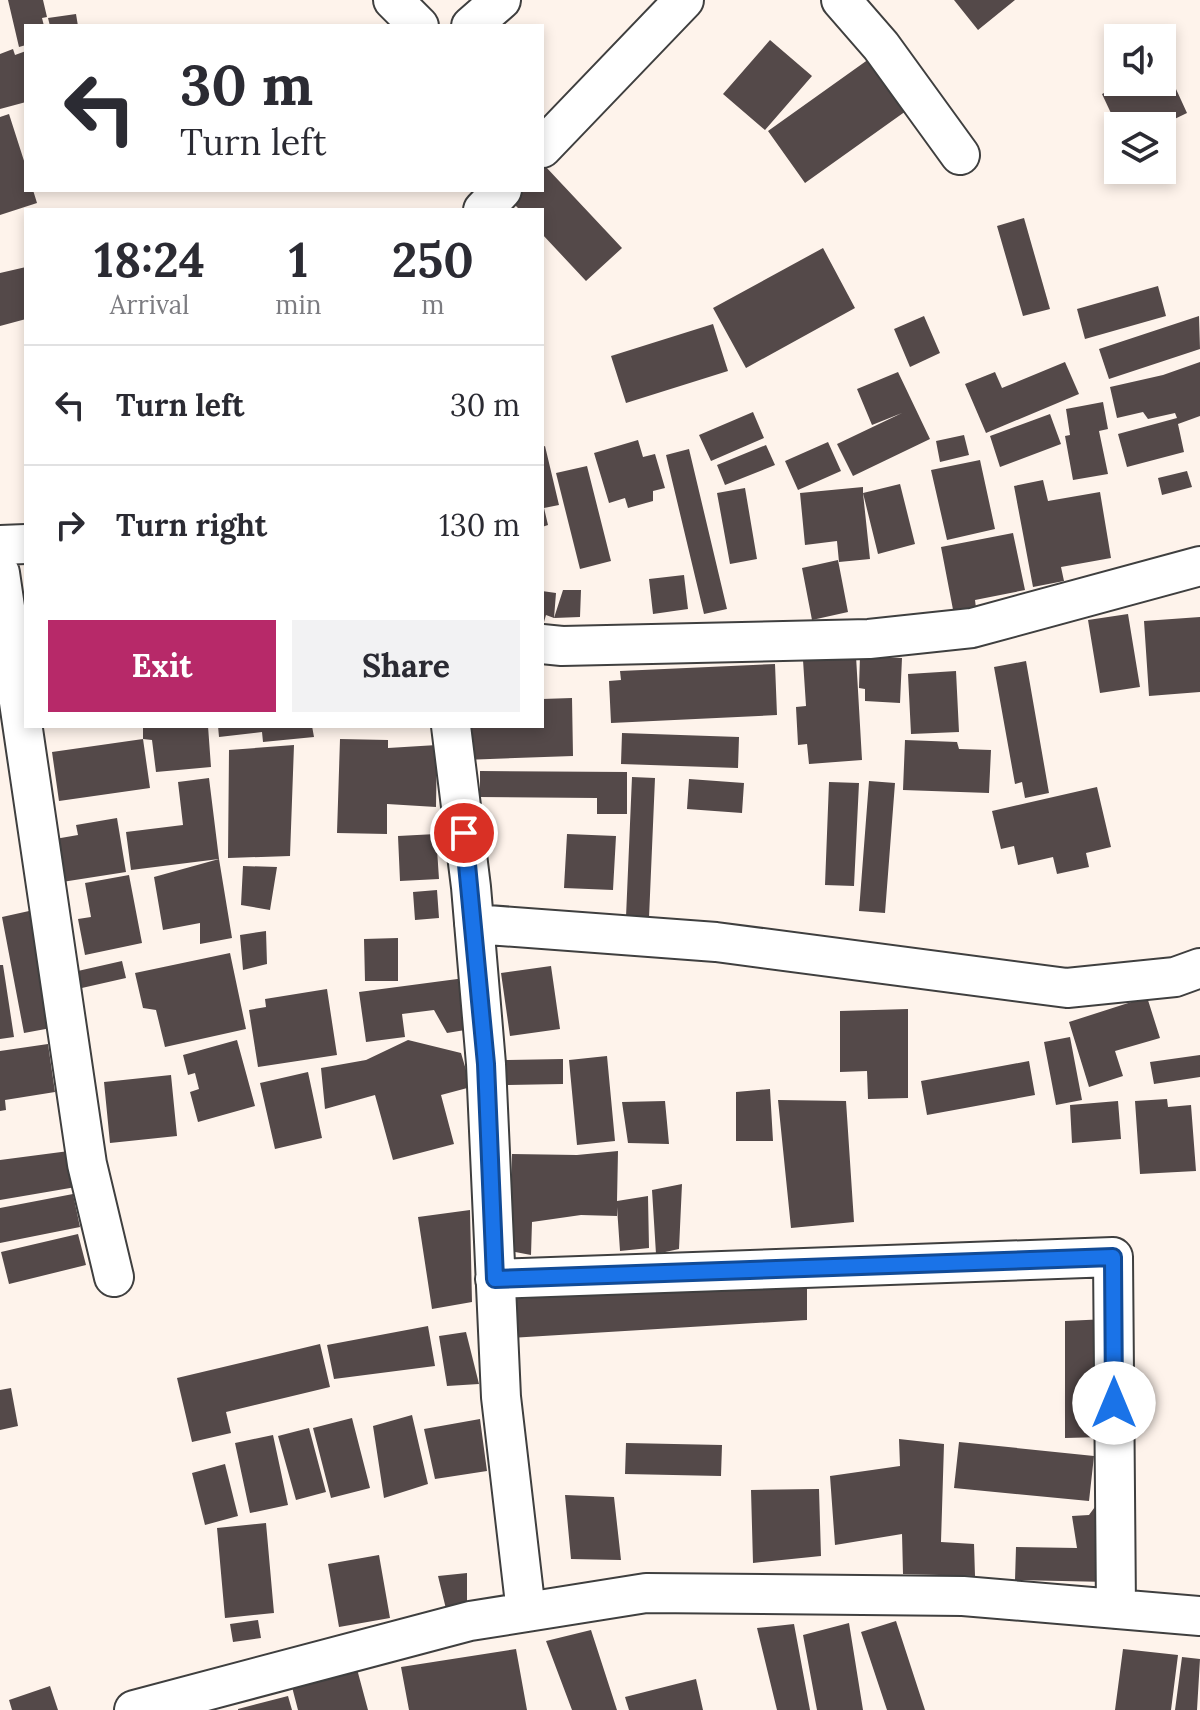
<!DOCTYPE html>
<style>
:root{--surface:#fff;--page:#f2f2f3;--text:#2b2b33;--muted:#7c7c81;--line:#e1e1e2;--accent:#b72969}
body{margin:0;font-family:Lora,serif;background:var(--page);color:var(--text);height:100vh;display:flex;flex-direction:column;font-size:30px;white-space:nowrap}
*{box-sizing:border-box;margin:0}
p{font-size:26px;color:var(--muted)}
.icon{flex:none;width:44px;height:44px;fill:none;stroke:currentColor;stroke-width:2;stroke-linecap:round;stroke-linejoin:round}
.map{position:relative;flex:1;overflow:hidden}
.side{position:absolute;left:24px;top:208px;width:520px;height:520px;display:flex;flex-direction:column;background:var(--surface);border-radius:0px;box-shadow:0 4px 12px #0003}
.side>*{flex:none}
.top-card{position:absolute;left:24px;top:24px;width:520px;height:168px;border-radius:0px;box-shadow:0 4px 12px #0003;background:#fff;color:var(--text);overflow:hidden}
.buttons{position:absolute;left:1104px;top:24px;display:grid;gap:16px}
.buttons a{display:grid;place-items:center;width:72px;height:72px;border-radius:0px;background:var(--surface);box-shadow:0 4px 12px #0003;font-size:40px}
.pin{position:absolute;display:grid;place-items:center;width:68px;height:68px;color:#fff;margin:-34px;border:4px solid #fff;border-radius:50%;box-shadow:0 2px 8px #0007}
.me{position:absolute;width:88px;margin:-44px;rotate:0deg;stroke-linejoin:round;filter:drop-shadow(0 0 6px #0008)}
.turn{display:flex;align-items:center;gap:28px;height:168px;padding:0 24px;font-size:36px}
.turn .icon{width:104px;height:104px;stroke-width:2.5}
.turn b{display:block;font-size:56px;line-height:68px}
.eta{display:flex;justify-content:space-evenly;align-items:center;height:136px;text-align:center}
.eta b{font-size:48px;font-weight:700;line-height:56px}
.primary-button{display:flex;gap:16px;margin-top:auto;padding:16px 24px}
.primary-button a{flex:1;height:92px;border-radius:0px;background:var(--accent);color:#fff;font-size:32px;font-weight:700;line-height:92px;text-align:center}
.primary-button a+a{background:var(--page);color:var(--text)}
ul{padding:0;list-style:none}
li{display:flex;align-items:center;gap:24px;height:120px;padding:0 24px;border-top:2px solid var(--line)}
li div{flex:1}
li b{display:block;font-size:30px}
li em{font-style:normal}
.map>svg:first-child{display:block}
.building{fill:#544949}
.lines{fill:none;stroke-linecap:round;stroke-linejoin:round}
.minor-casing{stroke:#3f3f3f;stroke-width:42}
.minor{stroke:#fff;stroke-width:38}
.route-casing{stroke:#114b97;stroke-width:20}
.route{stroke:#1a73e8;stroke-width:14}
</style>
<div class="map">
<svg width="1200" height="1710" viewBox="0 0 1200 1710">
<rect width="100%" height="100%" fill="#fef3eb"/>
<path class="building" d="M8 0H43L47 17 42 18 44 26H26V45L19 47Z
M954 0H1015L978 30Z
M76 14 78 26H50L48 18Z
M770 40 812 76 765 130 723 94Z
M13 49 15 55 26 51V102L0 109V54Z
M876 54 913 106 805 183 768 131Z
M1165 65 1187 113 1160 126H1117L1102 94 1127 82H1162V66Z
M9 114 26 167V190H33L37 203 0 215V117Z
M545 166 622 248 586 281 542 234V210H520L509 199 519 190H542V169Z
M1024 218 1050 309 1023 316 997 226Z
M823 248 855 308 746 368 713 308Z
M26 267V319L0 326V273Z
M1158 286 1166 316 1085 339 1077 309Z
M924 316 940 353 910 367 894 329Z
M1199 316 1200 349 1109 379 1099 349Z
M713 324 728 371 626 403 611 356Z
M1065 362 1079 394 986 433 965 384 995 372 1002 388Z
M1200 362V416L1178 424 1184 452 1127 467 1118 434 1177 418 1175 413 1148 419 1143 412 1117 418 1110 387 1163 375Z
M898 372 930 439 853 476 837 444 902 413 872 425 857 389Z
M1103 402 1108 429 1099 431 1108 474 1073 480 1065 436 1070 435 1066 409Z
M753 412 764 438 711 461 699 435Z
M1050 414 1061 444 1000 467 990 436Z
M964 435 969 455 940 462 936 441Z
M638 440 643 457 655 454 665 488 653 491V501L628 508 625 498 609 503 594 453Z
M828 442 841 471 798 490 785 461Z
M766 445 775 465 725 485 717 465Z
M545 446 559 505 544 508 548 525 542 527V447Z
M689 449 727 609 704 614 666 455Z
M980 460 995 529 947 540 931 470Z
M587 466 611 561 580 569 556 473Z
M1187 471 1192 487 1162 495 1158 478Z
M1043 480 1048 501 1100 492 1111 558 1061 567 1064 581 1033 587 1014 486Z
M900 484 915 544 878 554 863 493 870 559 839 562 837 541 805 545 800 493 863 487V493Z
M745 488 757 559 730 564 717 493Z
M1013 533 1025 590 975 600 977 616 955 620 941 547Z
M838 560 848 612 812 620 802 568Z
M684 575 688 609 653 614 649 579Z
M563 590H581L580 617 554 618 546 615 542 629V591L556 593 554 618Z
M1128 614 1140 687 1100 693 1088 620Z
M1200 617V692L1149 696 1144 621Z
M856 656 862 760 809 764 807 744 798 745 796 707 806 706 803 660Z
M860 656 902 658 900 703 865 701V689L859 688Z
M1026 661 1049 793 1025 798 1022 782 1015 784 994 667Z
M775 664 777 715 611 723 609 681 621 680 620 671Z
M956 671 959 732 911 734 908 674Z
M572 698 573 756 463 760 462 726H542V699Z
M143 726H208L211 767 156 772 152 740 143 739Z
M218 726H312L314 737 263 742 262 732 219 737Z
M622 733 739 737 738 768 621 764Z
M143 739 150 788 59 801 52 752Z
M340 739 388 740V748L437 745 436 807 387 804V834L337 833Z
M905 740 957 742 959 749 991 750 989 793 903 790Z
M294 745 290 856 228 858 229 750Z
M480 771 627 772V814H597V798L480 797Z
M632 777 655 778 649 918 626 917Z
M209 778 219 859 131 870 126 832 183 825 178 782Z
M689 779 744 783 742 813 687 809Z
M869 781 895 783 885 913 859 911Z
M829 782 859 783 854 886 825 885Z
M1097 787 1111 847 1086 853 1089 867 1057 874 1053 857 1018 865 1014 846 1001 849 992 811Z
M117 818 126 872 62 882 55 839 78 835 76 825Z
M436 834 439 879 400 881 398 836Z
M567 834 616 836 613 890 564 888Z
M219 859 232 938 200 944V923L163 930 154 877Z
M243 866 277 867 270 910 241 905Z
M129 875 142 943 85 955 78 919 91 917 85 883Z
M437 890 439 918 415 920 413 892Z
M29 911 51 1028 24 1033 2 917Z
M266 931 267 964 243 970 240 935Z
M398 938V981H365L364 939Z
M230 953 246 1029 165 1047 156 1010 143 1008 135 973Z
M122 961 126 978 73 990 69 973Z
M0 965H3L14 1037 0 1039Z
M551 966 560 1029 510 1036 501 973Z
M465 978 471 1029 447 1033 434 1010 402 1014 405 1037 366 1042 359 992Z
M327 989 337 1055 258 1067 249 1010 266 1007 265 999Z
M1147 997 1160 1038 1115 1051 1123 1076 1089 1087 1069 1022Z
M908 1009V1098L868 1099 867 1071 840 1072V1011Z
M1070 1037 1082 1100 1056 1105 1044 1042Z
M237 1040 255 1106 198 1122 190 1092 199 1089 195 1073 188 1075 183 1055Z
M408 1040 461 1053 471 1087 441 1095 454 1144 393 1160 375 1095 325 1109 321 1068 366 1060Z
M48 1044 55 1092 5 1100 6 1110 0 1111V1051Z
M1200 1055V1077L1154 1084 1150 1062Z
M607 1056 615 1141 577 1145 569 1060Z
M563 1059V1084L503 1085 504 1060Z
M1029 1061 1035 1095 927 1115 921 1081Z
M308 1072 322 1138 275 1149 260 1083Z
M171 1075 177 1136 110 1143 104 1082Z
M770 1089 773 1141H736V1092Z
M1167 1099 1168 1107 1191 1105 1196 1171 1140 1174 1135 1101Z
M778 1100 846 1101 854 1222 791 1228Z
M665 1101 669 1144 628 1143 622 1102Z
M1118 1101 1121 1139 1072 1143 1070 1105Z
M69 1151 76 1187 0 1200V1160Z
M618 1151 617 1201 648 1196 649 1248 620 1251 617 1207V1216L581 1215 532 1222 531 1255 510 1251 512 1154 577 1155Z
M682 1184 679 1249 656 1254 652 1190Z
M73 1194 80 1227 0 1243V1208Z
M470 1210 472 1302 432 1309 418 1217Z
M78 1234 86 1265 9 1284 1 1252Z
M807 1285V1320L510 1338V1299Z
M1107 1319 1103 1437 1065 1438V1321Z
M428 1326 435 1366 334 1379 327 1345Z
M466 1332 479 1384 447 1386 439 1336Z
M320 1344 330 1387 226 1412 231 1433 192 1442 177 1378Z
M11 1388 18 1426 0 1430V1390Z
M412 1415 428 1484 384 1498 373 1426Z
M352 1418 370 1488 331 1498 313 1428Z
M480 1419 487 1471 435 1479 424 1429Z
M309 1428 326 1492 296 1500 278 1436Z
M273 1435 288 1505 250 1513 235 1443Z
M899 1439 944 1444 941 1542 974 1544 975 1576 903 1574 902 1534 835 1545 830 1476 900 1466Z
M959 1442 1094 1456 1089 1501 954 1488Z
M626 1443 722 1445 721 1476 625 1474Z
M225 1464 238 1516 205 1525 192 1473Z
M1111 1485 1108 1582 1015 1580 1016 1547 1077 1548 1072 1516 1089 1515Z
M819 1489 821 1556 753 1563 751 1490Z
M565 1495 614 1497 621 1560 571 1559Z
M266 1523 274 1613 225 1618 217 1528Z
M379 1555 390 1618 339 1627 328 1564Z
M467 1573V1611L447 1613 438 1576Z
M258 1620 261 1638 233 1642 230 1624Z
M896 1621 925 1710H887L861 1632Z
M849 1623 863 1710H817L803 1635Z
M794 1624 810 1710H777L757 1628Z
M591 1630 617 1710H572L546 1641Z
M516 1649 527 1710H409L401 1667Z
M1123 1649 1178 1655 1171 1710H1115Z
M1182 1657 1200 1659 1197 1710H1175Z
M357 1669 368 1710H298L292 1687Z
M696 1679 703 1710H629L625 1697Z
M50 1686 58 1710H12L9 1700Z
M288 1696 292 1710H238V1709Z"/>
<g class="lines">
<g class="minor-casing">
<path id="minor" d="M393 0 419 26
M841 0 881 46 960 155
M471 26 501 0
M542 148 684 0
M483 210 502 190
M0 545 26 544
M0 573 87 1164 114 1277
M542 644 562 646 869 639 972 628 1200 566
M451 726 471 887 486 1064 501 1397 526 1612
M474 924 716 942 1067 988 1175 977 1200 968
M495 1279 1113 1257 1116 1609
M134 1710 470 1621 646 1593 963 1596 1200 1616"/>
</g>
<use href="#minor" class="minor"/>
</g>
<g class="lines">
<g class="route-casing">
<path id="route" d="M464 833 486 1064 495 1279 1113 1257 1114 1403"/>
</g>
<use href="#route" class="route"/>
</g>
</svg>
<div class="buttons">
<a><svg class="icon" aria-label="sound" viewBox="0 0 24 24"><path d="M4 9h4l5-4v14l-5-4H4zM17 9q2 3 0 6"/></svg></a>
<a><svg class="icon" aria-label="layers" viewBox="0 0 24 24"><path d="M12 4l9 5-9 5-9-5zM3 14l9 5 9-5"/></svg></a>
</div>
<div class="pin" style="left:464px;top:833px;background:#d93025"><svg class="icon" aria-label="arrive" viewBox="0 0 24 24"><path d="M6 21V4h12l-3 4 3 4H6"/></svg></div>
<svg class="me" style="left:1114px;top:1403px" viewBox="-20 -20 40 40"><circle r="19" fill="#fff"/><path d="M0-13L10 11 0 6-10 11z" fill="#1a73e8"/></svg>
<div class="top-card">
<div class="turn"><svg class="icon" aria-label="left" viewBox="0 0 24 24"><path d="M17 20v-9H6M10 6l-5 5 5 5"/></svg><div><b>30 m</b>Turn left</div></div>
</div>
<section class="side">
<div class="eta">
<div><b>18:24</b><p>Arrival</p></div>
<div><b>1</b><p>min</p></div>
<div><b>250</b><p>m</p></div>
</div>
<ul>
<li><svg class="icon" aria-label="left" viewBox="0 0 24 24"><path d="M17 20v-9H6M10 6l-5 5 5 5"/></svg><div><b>Turn left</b></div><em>30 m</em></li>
<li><svg class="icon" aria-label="right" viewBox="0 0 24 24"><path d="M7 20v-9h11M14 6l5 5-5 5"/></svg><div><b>Turn right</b></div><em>130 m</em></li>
</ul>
<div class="primary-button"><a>Exit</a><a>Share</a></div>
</section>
</div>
